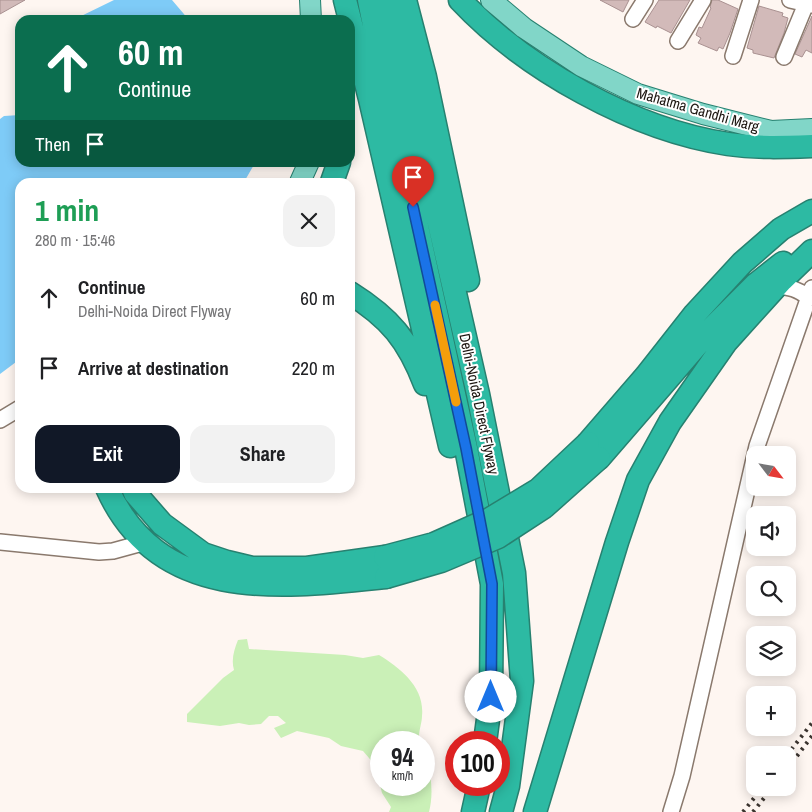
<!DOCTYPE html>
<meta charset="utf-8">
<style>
:root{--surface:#fff;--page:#f2f2f2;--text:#202124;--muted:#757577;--accent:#111827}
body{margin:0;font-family:"Archivo Narrow",sans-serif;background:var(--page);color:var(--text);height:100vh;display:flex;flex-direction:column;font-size:19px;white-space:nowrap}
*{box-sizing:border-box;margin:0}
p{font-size:16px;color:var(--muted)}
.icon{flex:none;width:28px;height:28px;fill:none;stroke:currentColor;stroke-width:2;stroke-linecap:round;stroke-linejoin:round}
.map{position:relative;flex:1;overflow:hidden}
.sheet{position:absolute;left:15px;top:178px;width:340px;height:315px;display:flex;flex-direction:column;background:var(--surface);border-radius:15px;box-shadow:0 2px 12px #0003}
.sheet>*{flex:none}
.hud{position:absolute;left:15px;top:15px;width:340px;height:152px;border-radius:15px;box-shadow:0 2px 12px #0003;background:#0b6e4f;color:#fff;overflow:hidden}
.needle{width:32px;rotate:121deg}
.buttons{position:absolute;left:746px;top:446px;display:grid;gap:10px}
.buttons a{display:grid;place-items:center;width:50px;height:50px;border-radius:10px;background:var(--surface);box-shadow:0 2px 12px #0003;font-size:25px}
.speed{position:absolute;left:370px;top:731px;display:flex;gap:10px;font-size:25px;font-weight:700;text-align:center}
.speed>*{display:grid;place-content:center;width:65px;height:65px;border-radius:50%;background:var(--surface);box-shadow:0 2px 12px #0003;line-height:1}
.speed small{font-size:12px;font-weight:400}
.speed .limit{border:8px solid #d22;background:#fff;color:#111}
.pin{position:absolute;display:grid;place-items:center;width:42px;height:42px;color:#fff;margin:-51px -21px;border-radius:50% 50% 50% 0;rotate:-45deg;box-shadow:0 0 5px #0007}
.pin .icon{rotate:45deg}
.me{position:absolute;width:55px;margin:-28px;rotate:0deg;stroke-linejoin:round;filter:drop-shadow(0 0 4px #0008)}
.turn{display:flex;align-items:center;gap:18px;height:105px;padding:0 20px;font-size:22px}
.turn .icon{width:65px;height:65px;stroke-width:2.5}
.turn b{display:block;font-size:35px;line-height:42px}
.then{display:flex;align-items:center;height:48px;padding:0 20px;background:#0003;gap:10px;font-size:19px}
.round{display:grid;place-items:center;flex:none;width:52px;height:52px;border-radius:15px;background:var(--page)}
.head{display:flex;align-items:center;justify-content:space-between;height:85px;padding:0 20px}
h1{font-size:30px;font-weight:700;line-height:38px;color:#1e9e55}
.cta{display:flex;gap:10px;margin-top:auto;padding:10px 20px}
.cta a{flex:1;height:58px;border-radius:15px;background:var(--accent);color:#fff;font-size:20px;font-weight:700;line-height:58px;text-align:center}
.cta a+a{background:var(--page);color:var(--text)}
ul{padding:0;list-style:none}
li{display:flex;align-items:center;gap:15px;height:70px;padding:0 20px}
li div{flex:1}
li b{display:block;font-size:19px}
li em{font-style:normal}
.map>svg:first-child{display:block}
.green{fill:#caf0b7}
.water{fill:#7ecbf7}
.building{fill:#d2bab9;stroke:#a99191}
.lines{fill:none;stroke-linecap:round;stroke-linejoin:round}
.minor-casing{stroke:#8a796d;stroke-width:18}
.major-casing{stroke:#278170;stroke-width:22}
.highway-casing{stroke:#278170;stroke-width:25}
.minor{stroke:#fff;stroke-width:15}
.major{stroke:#81d6c8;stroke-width:20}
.highway{stroke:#2dbaa3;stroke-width:22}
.rail{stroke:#3b342f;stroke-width:4;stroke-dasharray:2.5 5;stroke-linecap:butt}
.highway-bridge-casing{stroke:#278170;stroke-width:25;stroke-linecap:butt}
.highway-bridge{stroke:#2dbaa3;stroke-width:22}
.route-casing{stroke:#114b97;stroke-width:12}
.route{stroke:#1a73e8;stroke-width:9}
.slow{stroke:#f59e0b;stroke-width:9}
.labels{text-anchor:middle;stroke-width:4;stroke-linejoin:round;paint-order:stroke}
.street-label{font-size:15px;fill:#1d1611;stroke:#fff}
</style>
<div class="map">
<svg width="812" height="812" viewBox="0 0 812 812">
<rect width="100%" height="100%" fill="#fef6f1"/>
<path class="green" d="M247 639 249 649 345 655 363 658 379 655C400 668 425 687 422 716 422 724 417 735 420 742H381V785H424V751C431 770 434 793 429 812H389L391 807 382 793 375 765 363 751 341 746 329 738 297 731 281 738 274 728 286 723 278 716H269L261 724 249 725 239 723 220 726 187 722V714L223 678 234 670C231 660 234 650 238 640Z"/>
<path class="water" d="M114 0H172L189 20H73Z
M20 115V162L255 163 244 182H20V359L0 374V119L4 116Z"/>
<path class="building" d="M0 0H25L0 14Z
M600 0H629L623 12Z
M659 0H690L671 33 657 26 656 28 645 22Z
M712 0H718L738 9 730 33 723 49 719 47 717 51 698 43 701 38 696 35 699 27 702 28 711 8 710 7Z
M759 6 783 13 782 16 788 18 784 33 774 58 753 53V50L747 48Z
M812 16V53L806 50 802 57 795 54Z"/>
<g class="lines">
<g class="minor-casing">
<path id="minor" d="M790 0 812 5
M633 19 645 0
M678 41 703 0
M733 56 751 0
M784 57 806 4 807 0
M776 286C790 287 798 289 809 298
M0 420 20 408
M0 542 99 552 113 551 146 542
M671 812 682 776 757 446 812 288"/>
</g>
<g class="major-casing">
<path id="major" d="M310 0 311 20
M491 0 524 28 581 66 638 94 703 114 771 131 812 129
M300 182 309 162"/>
</g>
<g class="highway-casing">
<path id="highway" d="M345 0 370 99 450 446
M369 0 387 90 466 448 492 584 491 697 485 742
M388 0 478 394 514 573 522 681 508 786 501 812
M405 0 425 77 468 280
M460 0C525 69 634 130 728 144 756 148 784 147 812 146
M332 182 339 162
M350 293C390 318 408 340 425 384
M588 443 646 376 694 315 742 263 781 229 812 211
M599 458 709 331 755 285 783 263
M107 488C159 604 281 588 386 577
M133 488 135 493 162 524 203 554 227 562 252 568H307L385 557
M473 812 479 785
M535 812 617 542 638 480 670 422 726 342 782 280 812 251"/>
</g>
<use href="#minor" class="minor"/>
<use href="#major" class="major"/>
<use href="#highway" class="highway"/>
<path class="rail" d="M787 755 812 723
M788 768 812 736
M743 812 762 788
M753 812 772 788"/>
<g class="highway-bridge-casing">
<path id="highway-bridge" d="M385 557 434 544 490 519 538 490 588 443
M386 577 441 561 498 537 544 507 599 458"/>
</g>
<use href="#highway-bridge" class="highway-bridge"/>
</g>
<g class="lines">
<g class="route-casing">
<path id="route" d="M413 207 466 448 492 584 491 697"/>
</g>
<use href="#route" class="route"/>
<path class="slow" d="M435 305 456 402"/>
</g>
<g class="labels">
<g class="street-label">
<text transform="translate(698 110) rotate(16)" y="5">Mahatma Gandhi Marg</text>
<text transform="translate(479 404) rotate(78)" y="5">Delhi-Noida Direct Flyway</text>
</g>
</g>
</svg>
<div class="buttons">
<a><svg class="needle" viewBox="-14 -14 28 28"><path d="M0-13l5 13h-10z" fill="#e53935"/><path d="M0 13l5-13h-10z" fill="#757577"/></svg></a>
<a><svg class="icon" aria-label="sound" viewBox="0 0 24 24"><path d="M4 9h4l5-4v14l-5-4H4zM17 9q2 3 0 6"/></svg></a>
<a><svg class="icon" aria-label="search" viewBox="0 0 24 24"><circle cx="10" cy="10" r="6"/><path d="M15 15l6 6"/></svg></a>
<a><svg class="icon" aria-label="layers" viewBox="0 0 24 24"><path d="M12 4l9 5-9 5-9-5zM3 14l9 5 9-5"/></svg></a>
<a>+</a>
<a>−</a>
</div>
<div class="speed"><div>94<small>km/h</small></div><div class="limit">100</div></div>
<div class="pin" style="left:413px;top:207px;background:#d93025"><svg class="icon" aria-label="arrive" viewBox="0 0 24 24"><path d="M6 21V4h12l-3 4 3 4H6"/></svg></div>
<svg class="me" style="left:491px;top:697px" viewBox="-20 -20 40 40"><circle r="19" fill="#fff"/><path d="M0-13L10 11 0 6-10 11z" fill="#1a73e8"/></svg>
<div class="hud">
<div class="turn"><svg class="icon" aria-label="ahead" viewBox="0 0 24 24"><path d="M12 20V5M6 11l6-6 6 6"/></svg><div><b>60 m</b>Continue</div></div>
<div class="then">Then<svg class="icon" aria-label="arrive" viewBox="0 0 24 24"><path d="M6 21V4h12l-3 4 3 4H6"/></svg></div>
</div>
<section class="sheet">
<div class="head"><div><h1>1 min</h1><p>280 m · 15:46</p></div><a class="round"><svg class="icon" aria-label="close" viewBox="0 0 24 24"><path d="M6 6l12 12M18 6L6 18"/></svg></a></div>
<ul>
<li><svg class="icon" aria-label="ahead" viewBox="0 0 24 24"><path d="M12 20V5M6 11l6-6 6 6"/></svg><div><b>Continue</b><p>Delhi-Noida Direct Flyway</p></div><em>60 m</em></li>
<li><svg class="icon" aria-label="arrive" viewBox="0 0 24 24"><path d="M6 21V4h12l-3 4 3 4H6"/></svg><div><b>Arrive at destination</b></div><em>220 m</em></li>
</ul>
<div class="cta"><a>Exit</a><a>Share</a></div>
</section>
</div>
